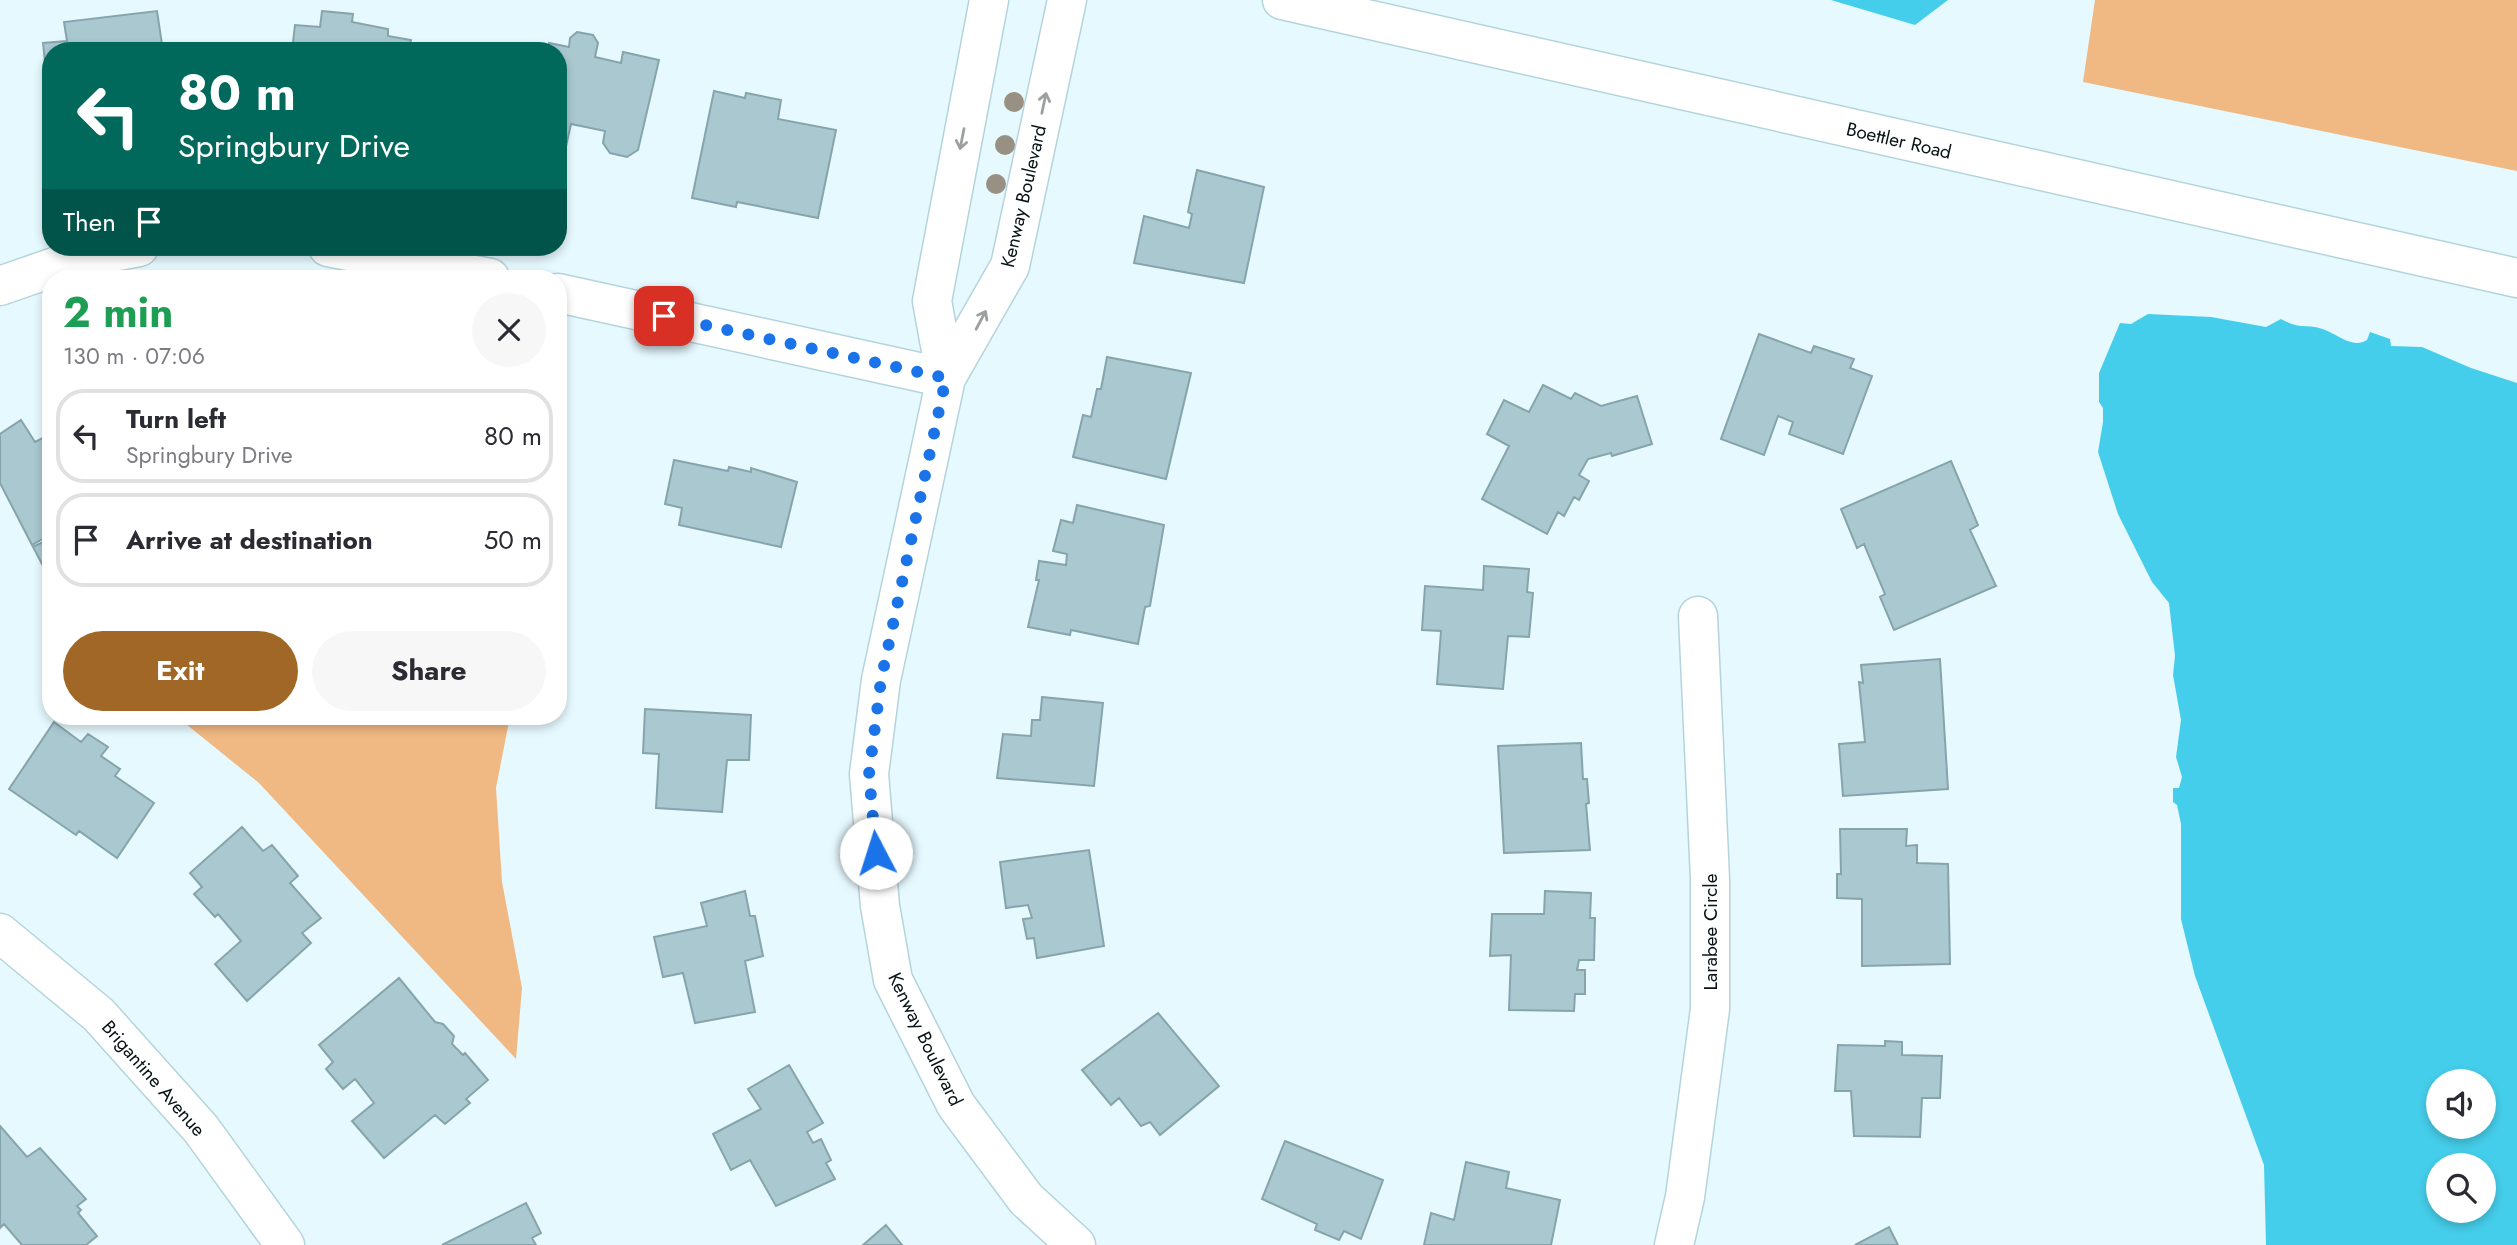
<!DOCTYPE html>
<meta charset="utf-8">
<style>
:root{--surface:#fff;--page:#f7f7f7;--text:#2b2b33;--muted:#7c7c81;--line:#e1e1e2;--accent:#a16726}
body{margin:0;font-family:Jost,sans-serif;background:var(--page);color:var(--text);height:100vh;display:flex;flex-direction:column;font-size:26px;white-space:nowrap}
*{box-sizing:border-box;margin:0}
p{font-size:23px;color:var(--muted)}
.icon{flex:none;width:38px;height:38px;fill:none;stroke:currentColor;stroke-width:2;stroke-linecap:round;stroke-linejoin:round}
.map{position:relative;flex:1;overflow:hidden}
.panel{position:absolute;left:42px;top:270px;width:525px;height:455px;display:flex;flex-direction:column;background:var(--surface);border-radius:28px;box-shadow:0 4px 10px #0003}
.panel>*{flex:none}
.top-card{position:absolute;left:42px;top:42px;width:525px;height:214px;border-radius:28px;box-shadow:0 4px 10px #0003;background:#00695c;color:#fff;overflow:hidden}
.tools{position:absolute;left:2426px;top:1069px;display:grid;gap:14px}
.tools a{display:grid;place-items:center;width:70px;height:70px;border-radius:50%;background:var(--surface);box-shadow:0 4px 10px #0003;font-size:35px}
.pin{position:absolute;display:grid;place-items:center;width:60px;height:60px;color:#fff;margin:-30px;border-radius:14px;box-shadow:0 4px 10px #0006}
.me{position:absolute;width:77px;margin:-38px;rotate:355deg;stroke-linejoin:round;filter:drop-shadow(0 0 5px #0008)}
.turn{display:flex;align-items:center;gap:24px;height:147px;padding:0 21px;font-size:32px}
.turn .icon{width:91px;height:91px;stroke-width:2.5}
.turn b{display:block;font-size:49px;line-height:60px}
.then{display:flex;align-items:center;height:66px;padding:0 21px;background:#0003;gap:14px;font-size:26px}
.round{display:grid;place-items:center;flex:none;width:74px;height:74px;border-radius:37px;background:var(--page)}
.overview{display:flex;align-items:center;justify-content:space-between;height:119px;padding:0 21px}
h1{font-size:42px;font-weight:700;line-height:52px;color:#1e9e55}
.primary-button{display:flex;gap:14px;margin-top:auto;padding:14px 21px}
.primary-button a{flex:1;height:80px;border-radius:42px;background:var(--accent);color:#fff;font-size:28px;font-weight:700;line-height:80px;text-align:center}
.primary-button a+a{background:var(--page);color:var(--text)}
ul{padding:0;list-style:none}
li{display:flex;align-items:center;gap:21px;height:94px;margin:0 14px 10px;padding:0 7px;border:4px solid var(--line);border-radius:28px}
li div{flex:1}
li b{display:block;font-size:26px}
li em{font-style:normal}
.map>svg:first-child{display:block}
.green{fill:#f0b882}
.water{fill:#45ceeb;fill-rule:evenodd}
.building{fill:#a9c8d0;stroke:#86a4ac;stroke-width:2}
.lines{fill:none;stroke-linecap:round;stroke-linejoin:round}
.minor-casing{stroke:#b4d4dc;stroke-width:41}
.tertiary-casing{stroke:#b4d4dc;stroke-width:41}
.minor{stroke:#fff;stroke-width:38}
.tertiary{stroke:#fff;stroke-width:38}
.tree{fill:#989082}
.oneway{stroke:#9ca0a1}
.route{stroke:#1a73e8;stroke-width:12;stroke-dasharray:0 21.6}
.labels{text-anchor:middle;stroke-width:6;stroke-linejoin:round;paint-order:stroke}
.street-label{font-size:19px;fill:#071215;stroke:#fff}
</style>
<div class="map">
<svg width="2517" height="1245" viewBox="0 0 2517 1245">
<rect width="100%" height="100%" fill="#e6f9fe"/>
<path class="green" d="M2095 0H2517V171L2083 82Z
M176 716H510L496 788 502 882 522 988 516 1059 259 783Z"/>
<path class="water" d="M1831 0H1948L1915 25Z
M2148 314 2211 317 2266 327 2281 319C2301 330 2302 324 2319 328 2331 331 2340 339 2351 342 2357 344 2362 343 2367 340L2370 332 2390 339 2391 346 2422 347 2471 368 2517 383V1245H2266L2264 1165 2195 976 2181 919V824L2177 805 2173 802V788H2179L2182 777 2176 757 2181 720 2173 675 2175 656 2169 603 2152 582 2118 514 2098 452 2103 422V408L2099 402V373L2120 323 2131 324ZM2438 1082H2483V1127H2438ZM2438 1166H2483V1211H2438Z"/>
<path class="building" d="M157 11 163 51H51L48 90 43 43 67 41 64 22Z
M322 11 353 14 352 22 388 29V36L411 40 409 51H292L295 25 320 27Z
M577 32 593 35 598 43 595 57 621 63 623 52 659 60 638 150 627 157 610 153 603 143 605 131 571 124 561 169 558 51H547L549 43 569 47 570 38Z
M714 91 745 98 746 93 781 100 778 119 836 130 818 218 737 202 736 207 692 198Z
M1197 170 1264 187 1244 283 1134 263 1144 216 1189 228 1192 214 1188 212Z
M1759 334 1811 353 1814 346 1854 359 1850 368 1872 376 1843 454 1789 434 1793 422 1778 416 1764 455 1721 439Z
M1107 357 1191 373 1166 479 1073 457 1083 415 1091 417 1097 389H1101Z
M1543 385 1571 399 1575 393 1601 406 1637 396 1652 444 1612 456 1611 453 1588 459 1579 475 1589 481 1579 500 1574 497 1564 516 1558 512 1547 534 1482 499 1509 446 1487 434 1504 400 1529 412Z
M21 420 35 442 47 436 46 431 51 429V534L32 545 0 483V434Z
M674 460 728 471 729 467 751 472V468L797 482 781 547 679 525 682 508 665 504Z
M1951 461 1978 525 1970 530 1996 586 1894 630 1880 597 1885 594 1864 544 1857 548 1841 509Z
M1077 505 1164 525 1150 606 1145 607 1138 644 1071 630 1070 635 1028 627 1039 580H1036L1039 561 1066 565 1067 554 1053 551 1061 520 1073 523Z
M51 538V581L33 547Z
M1484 566 1529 569 1527 592 1533 593 1529 637 1508 636 1503 689 1437 684 1441 631 1422 630 1425 586 1483 590Z
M1940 659 1948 789 1843 796 1839 744 1865 742 1859 682 1863 683 1861 665Z
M1042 697 1103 703 1094 786 997 778 1003 734 1031 736 1032 720H1040Z
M645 709 751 715 749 760H727L722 812 656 808 659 754 643 753Z
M54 722 81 742 88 734 108 747 101 756 120 769 115 776 154 803 117 858 79 831 76 835 9 789Z
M1581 743 1583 779H1587L1589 803 1586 804 1590 850 1504 853 1498 746Z
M242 827 263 851 272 845 298 876 290 883 321 918 302 933 311 943 247 1001 215 964 241 941 218 914 215 917 194 894 202 887 190 873Z
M1840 829H1907L1906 846 1917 845V863L1948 864 1950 964 1862 966V899L1837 898V874H1841Z
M1089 850 1104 946 1037 958 1034 938 1027 939 1023 919 1032 918 1028 905 1006 908 1000 862Z
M745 891 750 916H755L763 956 745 961 755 1012 695 1023 683 973 663 977 654 937 707 926 701 903Z
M1545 891 1591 893 1590 918H1595L1594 960H1579L1577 970H1585V994H1575L1574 1011 1509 1010 1511 955 1490 956 1492 914H1544Z
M399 978 435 1022 443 1024 454 1036 452 1044 463 1055 465 1053 488 1080 466 1099 470 1103 445 1124 435 1115 384 1158 352 1121 374 1103 355 1079 343 1089 326 1069 333 1062 319 1045Z
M1158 1013 1219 1086 1160 1135 1150 1122 1141 1126 1119 1098 1111 1105 1082 1070Z
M1885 1041 1902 1042V1055L1942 1056 1940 1098H1922L1920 1137 1854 1136 1851 1091H1835L1838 1045 1885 1046Z
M789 1065 823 1123 807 1132 813 1143 821 1139 831 1160 826 1163 835 1179 776 1206 750 1160 731 1170 713 1134 761 1109 748 1089Z
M0 1126 27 1157 40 1148 86 1199 77 1206 81 1210 78 1213 97 1236 86 1245H22L4 1224 0 1228Z
M1285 1141 1383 1180 1361 1239 1344 1231 1339 1240 1315 1230 1317 1224 1262 1199Z
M1466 1162 1509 1172 1506 1188 1560 1200 1551 1245H1424L1431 1213 1454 1220Z
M526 1203 541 1233 532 1238 536 1245H442Z
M886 1225 902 1245H863Z
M1889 1227 1898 1245H1855Z"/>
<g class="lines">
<g class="minor-casing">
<path id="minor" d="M1067 0 1010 266 946 378 881 680 869 774 880 906 893 980 956 1105 1026 1199 1076 1245
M328 247 490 278
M0 286 80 258 139 247
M558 293 946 378
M946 378 932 301 989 0
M0 933 99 1015 201 1129 285 1245
M1674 1245 1685 1197 1710 1009V879L1698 616"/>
</g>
<g class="tertiary-casing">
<path id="tertiary" d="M1282 0 2517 278"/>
</g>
<use href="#minor" class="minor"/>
<use href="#tertiary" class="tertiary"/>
</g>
<g class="tree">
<circle cx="1014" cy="102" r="10"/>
<circle cx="1005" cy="145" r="10"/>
<circle cx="996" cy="184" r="10"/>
</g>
<defs><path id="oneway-shaft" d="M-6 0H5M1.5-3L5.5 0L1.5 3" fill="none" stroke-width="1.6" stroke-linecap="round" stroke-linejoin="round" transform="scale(1.75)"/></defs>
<g class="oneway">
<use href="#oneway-shaft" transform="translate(1044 103) rotate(-78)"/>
<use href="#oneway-shaft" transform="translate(962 139) rotate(101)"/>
<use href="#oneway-shaft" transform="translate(981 320) rotate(-62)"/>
</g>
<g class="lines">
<path class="route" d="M664 316 946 378 881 680 869 774 876 853"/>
</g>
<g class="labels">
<g class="street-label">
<text transform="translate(1899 140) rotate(13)" y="7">Boettler Road</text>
<text transform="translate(1023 196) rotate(-77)" y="7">Kenway Boulevard</text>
<text transform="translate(1710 932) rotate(-90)" y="7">Larabee Circle</text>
<text transform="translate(926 1039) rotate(64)" y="7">Kenway Boulevard</text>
<text transform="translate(154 1078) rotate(49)" y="7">Brigantine Avenue</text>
</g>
</g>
</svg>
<div class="tools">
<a><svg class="icon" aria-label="sound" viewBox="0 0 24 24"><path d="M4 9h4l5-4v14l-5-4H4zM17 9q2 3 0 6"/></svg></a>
<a><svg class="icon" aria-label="search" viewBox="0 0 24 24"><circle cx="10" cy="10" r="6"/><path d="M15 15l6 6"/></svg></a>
</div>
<div class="pin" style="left:664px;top:316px;background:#d93025"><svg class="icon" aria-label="arrive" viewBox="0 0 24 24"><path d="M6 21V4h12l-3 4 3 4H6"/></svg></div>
<svg class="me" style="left:876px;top:853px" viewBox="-20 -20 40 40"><circle r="19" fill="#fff"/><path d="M0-13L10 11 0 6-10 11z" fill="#1a73e8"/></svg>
<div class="top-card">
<div class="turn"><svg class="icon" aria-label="left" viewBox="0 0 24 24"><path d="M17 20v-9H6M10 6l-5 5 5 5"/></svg><div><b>80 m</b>Springbury Drive</div></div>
<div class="then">Then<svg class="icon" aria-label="arrive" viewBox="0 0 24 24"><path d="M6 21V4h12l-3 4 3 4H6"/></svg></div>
</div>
<section class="panel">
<div class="overview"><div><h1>2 min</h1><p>130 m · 07:06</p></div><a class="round"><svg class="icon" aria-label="close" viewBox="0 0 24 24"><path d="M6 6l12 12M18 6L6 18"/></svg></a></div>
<ul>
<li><svg class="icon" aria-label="left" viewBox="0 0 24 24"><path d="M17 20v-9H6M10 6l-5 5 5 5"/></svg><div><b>Turn left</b><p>Springbury Drive</p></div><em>80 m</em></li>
<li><svg class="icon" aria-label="arrive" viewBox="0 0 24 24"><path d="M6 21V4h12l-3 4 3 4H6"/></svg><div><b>Arrive at destination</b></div><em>50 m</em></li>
</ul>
<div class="primary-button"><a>Exit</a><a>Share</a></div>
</section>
</div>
